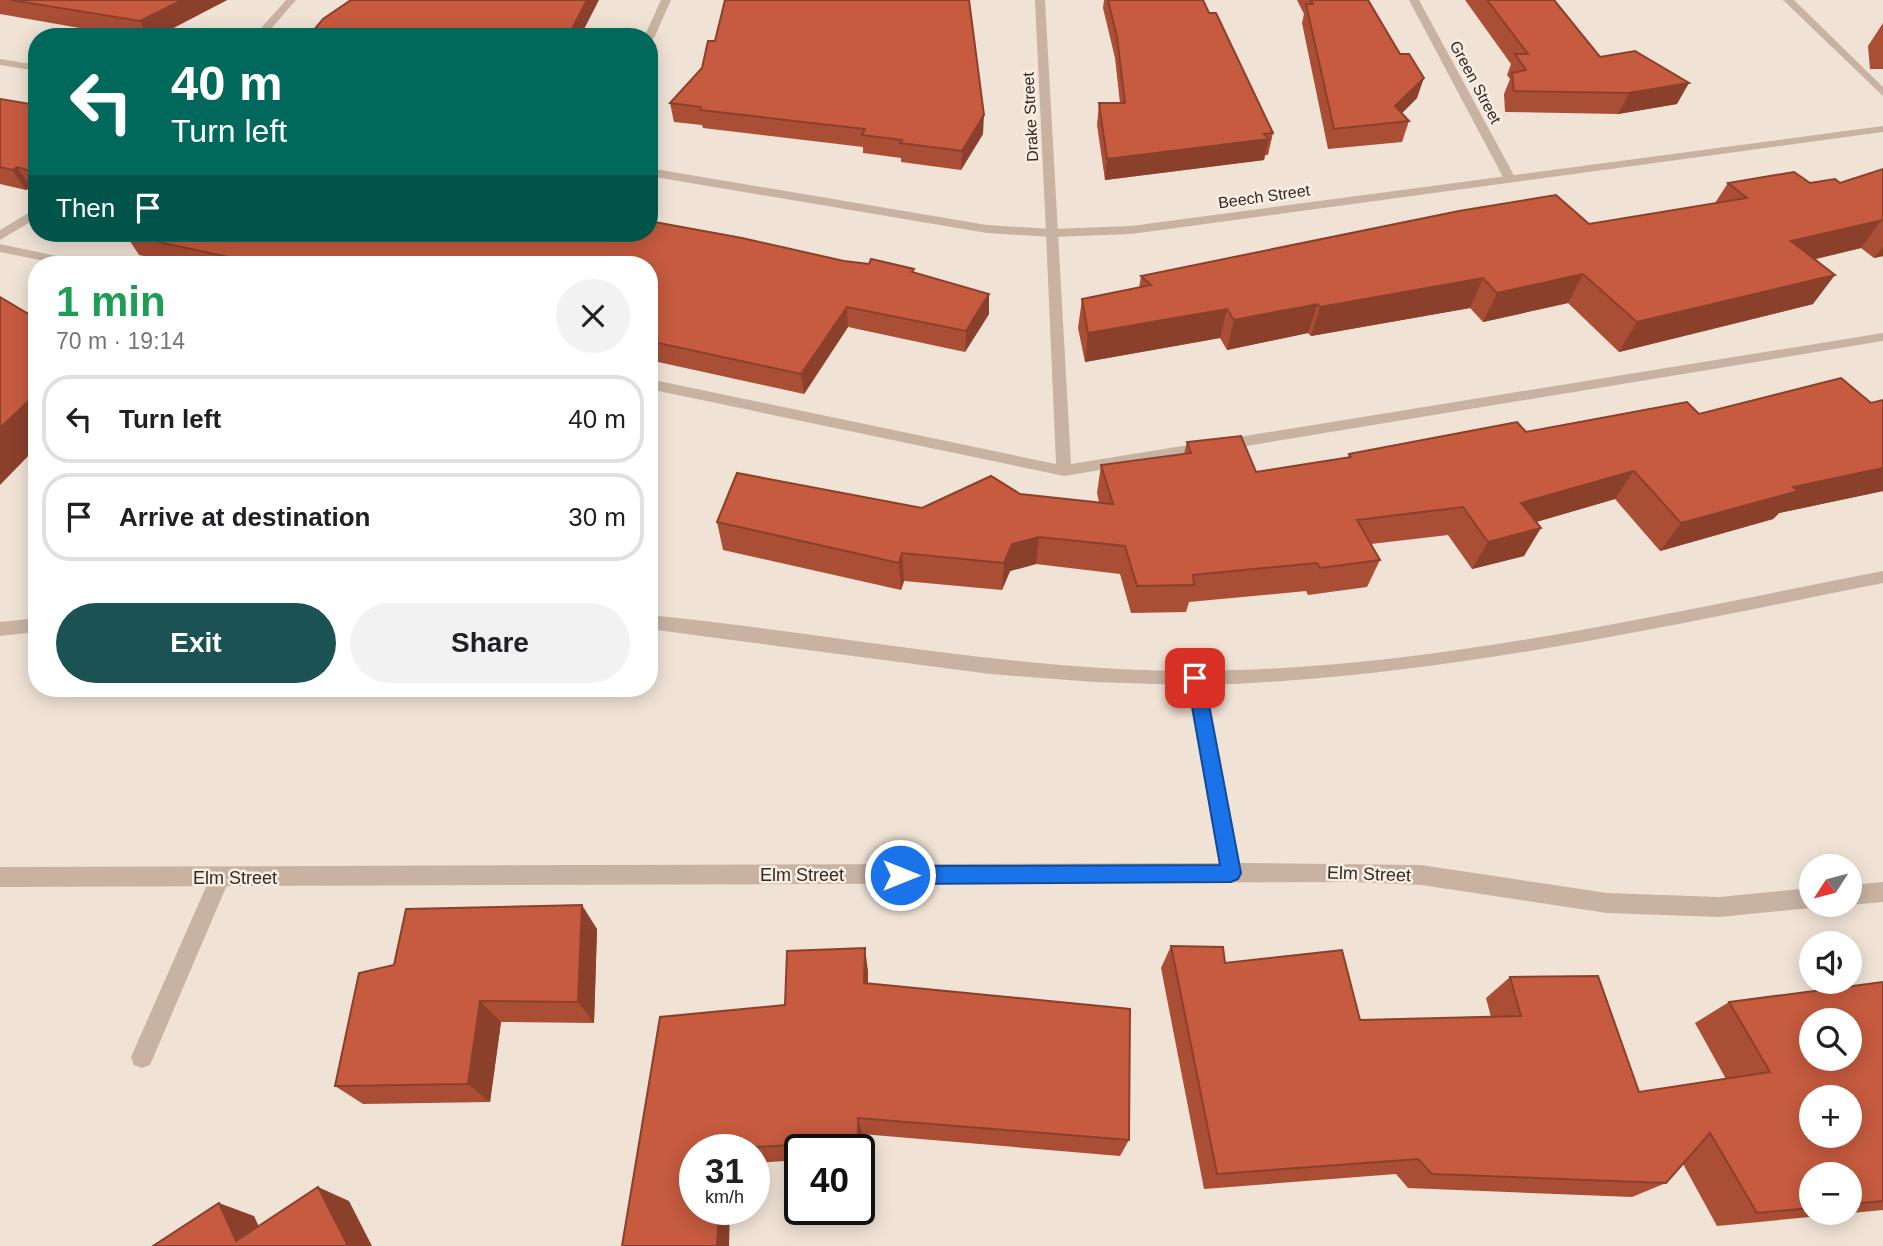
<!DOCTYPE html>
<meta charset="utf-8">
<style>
:root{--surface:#fff;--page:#f2f2f2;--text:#202124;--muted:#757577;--line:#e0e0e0;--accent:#1b5254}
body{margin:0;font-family:Helvetica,sans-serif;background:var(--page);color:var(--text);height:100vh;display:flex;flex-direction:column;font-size:26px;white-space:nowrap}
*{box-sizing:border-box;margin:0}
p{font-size:23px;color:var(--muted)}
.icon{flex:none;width:38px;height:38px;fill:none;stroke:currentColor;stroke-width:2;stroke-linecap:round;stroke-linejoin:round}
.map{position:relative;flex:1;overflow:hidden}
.side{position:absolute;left:28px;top:256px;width:630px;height:441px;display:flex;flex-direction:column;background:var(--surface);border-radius:28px;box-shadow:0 4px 18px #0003}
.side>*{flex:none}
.banner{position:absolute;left:28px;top:28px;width:630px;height:214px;border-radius:28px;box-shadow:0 4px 18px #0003;background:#00695c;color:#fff;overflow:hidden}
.needle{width:46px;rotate:234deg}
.tools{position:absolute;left:1799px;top:854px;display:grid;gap:14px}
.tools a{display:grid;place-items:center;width:63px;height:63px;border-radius:50%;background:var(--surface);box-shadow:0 4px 18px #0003;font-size:35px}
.speed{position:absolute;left:679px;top:1134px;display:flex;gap:14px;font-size:35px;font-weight:700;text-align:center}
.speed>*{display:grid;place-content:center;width:91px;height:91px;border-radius:50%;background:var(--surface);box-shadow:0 4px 18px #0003;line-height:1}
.speed small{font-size:18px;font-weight:400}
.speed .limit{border:4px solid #111;border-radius:10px;background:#fff;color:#111}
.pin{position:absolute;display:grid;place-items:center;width:60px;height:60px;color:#fff;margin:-30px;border-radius:14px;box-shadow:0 4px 10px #0006}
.me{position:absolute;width:77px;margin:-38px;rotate:90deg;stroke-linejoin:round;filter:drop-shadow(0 0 5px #0008)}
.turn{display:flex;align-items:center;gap:24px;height:147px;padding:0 28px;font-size:32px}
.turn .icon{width:91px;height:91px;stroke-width:2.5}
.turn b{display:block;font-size:49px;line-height:60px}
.then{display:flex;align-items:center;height:66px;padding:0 28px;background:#0003;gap:14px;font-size:26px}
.round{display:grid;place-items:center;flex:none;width:74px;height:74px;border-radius:37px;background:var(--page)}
.overview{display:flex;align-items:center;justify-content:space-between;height:119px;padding:0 28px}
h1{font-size:42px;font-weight:700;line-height:52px;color:#1e9e55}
.cta{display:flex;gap:14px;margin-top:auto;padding:14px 28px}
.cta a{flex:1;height:80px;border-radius:42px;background:var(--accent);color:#fff;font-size:28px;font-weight:700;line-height:80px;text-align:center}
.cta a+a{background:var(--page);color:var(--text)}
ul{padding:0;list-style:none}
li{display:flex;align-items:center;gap:21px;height:88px;margin:0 14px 10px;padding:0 14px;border:4px solid var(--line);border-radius:28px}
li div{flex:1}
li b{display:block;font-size:26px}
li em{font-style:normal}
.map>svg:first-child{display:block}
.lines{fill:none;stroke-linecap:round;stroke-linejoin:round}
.service{fill:#c8b3a3;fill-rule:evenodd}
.minor{fill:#c8b3a3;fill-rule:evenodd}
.tertiary{fill:#c8b3a3;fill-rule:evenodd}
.wall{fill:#aa4e36;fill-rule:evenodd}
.shaded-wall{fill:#8b402c}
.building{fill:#c65b3f;stroke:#8b402c;stroke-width:2;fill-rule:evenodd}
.route{fill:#1a73e8;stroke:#114b97;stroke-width:2}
.labels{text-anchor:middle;stroke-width:5;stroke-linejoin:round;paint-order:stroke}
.far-street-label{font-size:16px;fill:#332925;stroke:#f9eee2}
.street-label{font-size:18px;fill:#332925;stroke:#f9eee2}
</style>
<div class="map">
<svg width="1883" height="1246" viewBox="0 0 1883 1246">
<rect width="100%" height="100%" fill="#f0e3d6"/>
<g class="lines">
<path class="service" d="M37 208V218L0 240V230Z
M1052 229 1058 233 1071 464 1883 333V341L1064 476 649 389V379L1056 464 1046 233Z
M0 244 76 260 82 264H59L0 252Z"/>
<path class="minor" d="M286 0H296L264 37H253Z
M661 0H671L654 38 649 41V37H644Z
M1035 0H1045L1058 233 1052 237 1046 233Z
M1409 0H1419L1516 179 1514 182 1504 179Z
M1783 0H1794L1883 87V96Z
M220 868 227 871 230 878 150 1065 142 1068 134 1065 131 1057 213 871Z"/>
<path class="tertiary" d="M0 59 37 65V71L0 65Z
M1883 126V132L1131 234 1052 237 987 233 649 176V168L987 225 1052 229 1131 226Z
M1883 571V583C1657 628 1436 678 1205 685L1239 863 1421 865 1607 893 1719 897 1811 888V905H1819L1811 908 1719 917 1607 913 1421 885 1353 882 0 887V867L1219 863 1187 685 1094 682 990 674 649 629V615C832 633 1012 671 1197 671 1429 669 1656 615 1883 571Z
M37 618V632L0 636V622Z
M1883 882V902L1850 905V885Z"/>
</g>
<path class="wall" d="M0 0H227L156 37H131L0 14Z
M1104 0H1203L1273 133 1268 155H1265L1264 160 1105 180 1097 125 1099 103H1120L1115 58 1103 8Z
M1297 0H1368L1417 98 1402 113 1409 121 1402 142 1328 149 1302 23 1304 14Z
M1465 0H1554L1600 57 1677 104 1618 114 1505 112 1504 94 1510 79 1507 75 1511 64Z
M1883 23V69H1870L1868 46Z
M0 99 37 105V188L31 187 26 190 0 184Z
M670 103 983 134 961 170 901 162V158L863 153V147L703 128 702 125 674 122Z
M1883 169V256L1874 258 1861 248 1814 259 1813 304 1619 352 1568 303 1483 322 1470 308 1311 336 1308 333 1227 350 1220 338 1085 362 1078 328 1082 299 1139 288 1141 276 1589 224 1715 203 1728 183H1840Z
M126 235 844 261 914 273 989 314 965 352 848 327 804 394 649 360V264H180L139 255Z
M1883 400V491L1779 513 1773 519 1660 551 1615 499 1536 522 1524 556 1472 569 1448 535 1371 544 1380 560 1367 587 1308 595 1306 591 1189 602 1186 612 1131 613 1120 574 1036 564 1010 571 1002 590 904 581 901 590 723 550 717 522 922 508 1099 502 1097 493 1101 465 1184 454 1187 442 1256 472 1348 458 1349 454 1526 432 1699 414 1871 403Z
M597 929 594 1023 501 1022 490 1102 363 1104 335 1086Z
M1171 946 1225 963 1360 1020 1491 1017 1486 998 1510 977 1639 1092 1726 1079 1695 1023 1729 1002 1883 982V1210L1717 1226 1683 1164 1666 1183 1632 1197 1408 1188 1396 1174 1204 1189 1161 968ZM1811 1174H1850V1213H1811Z
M868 971V983L1129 1140 1120 1156 862 1134V1156L859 1157V1150H800V1160L754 1163V1150H695L622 1246 785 1005Z"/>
<path class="shaded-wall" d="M182 0H227L156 37H148L140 21Z
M587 0H599L580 37H568Z
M1424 78 1417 98 1392 123 1395 106Z
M1689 83 1677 104 1618 114 1629 93Z
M984 115 983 134 961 170 962 151Z
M1269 139 1264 160 1105 180 1107 159Z
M17 167 31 187 26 190 12 170Z
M1882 219 1861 248 1771 270 1791 241Z
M1883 247V256L1874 258Z
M1583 274 1568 303 1483 322 1497 293Z
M1835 275 1813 304 1619 352 1637 322Z
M1483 278 1470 308 1311 336 1320 307Z
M989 294V314L965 352 966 331Z
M1318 304 1308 333 1227 350 1234 320Z
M847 307 848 327 804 394 801 374Z
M1227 309 1220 338 1085 362 1088 333Z
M36 393 37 394V447L0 485V428Z
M1883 468V491L1779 513 1773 519 1660 551 1681 523 1793 487Z
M1634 471 1615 499 1505 531 1521 503Z
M1541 528 1524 556 1472 569 1488 542Z
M1039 537 1036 564 1010 571 1002 590 1004 563 1012 544Z
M902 553 904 581 901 590 899 563Z
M582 905 597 929 594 1023 578 1002Z
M865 948 868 971 867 1004 864 983Z
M480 1001 501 1022 490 1102 468 1084Z
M858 1118 862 1134V1156L858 1141Z
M318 1187 349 1201 372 1246H348Z
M219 1203 254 1216 268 1246 236 1241Z
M719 1209H730L729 1246H717Z"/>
<path class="building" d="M11 0H182L140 21Z
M351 0H587L568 37H308L323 19Z
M725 0H969L984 115 962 151 900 143 902 140 862 135 865 129 700 110 701 107 670 103 702 68 708 41H715Z
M1108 0H1203L1209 13H1216L1273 133 1264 134 1269 139 1107 159 1099 103H1125L1117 37Z
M1311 0H1368L1400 54H1409L1424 78 1395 106 1409 121 1334 129 1306 4H1313Z
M1487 0H1554L1600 57 1635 51 1689 83 1629 93 1514 91 1512 73 1526 70 1515 54H1528Z
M0 99 37 105V173L17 167 12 170 0 167Z
M1883 169V220L1791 241 1835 275 1637 322 1583 274 1497 293 1483 278 1320 307 1318 304 1234 320 1227 309 1088 333 1082 299 1151 285 1141 276 1459 211 1556 195 1589 224 1747 198 1728 183 1794 172 1810 183 1835 179 1840 183Z
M649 221 742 238 844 261 869 264 871 259 914 269 912 272 989 294 966 331 847 307 801 374 649 341V264H261L126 235 129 233H649Z
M0 297 37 319V393L0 428Z
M1841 378 1871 403 1883 400V468L1793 487 1798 491 1681 523 1634 471 1521 503 1541 528 1488 542 1463 507 1357 520 1380 560 1320 568 1317 563 1193 575 1194 585 1137 586 1125 546 1039 537 1012 544 1004 563 902 553 899 563 717 522 737 473 922 508 991 476 1020 494 1113 504 1101 465 1191 453 1187 442 1241 436 1256 472 1351 457 1349 454 1517 422 1526 432 1687 402 1699 414Z
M582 905 578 1002 480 1001 468 1084 335 1086 359 973 394 965 406 909Z
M1171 946 1223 947 1225 963 1342 950 1360 1020 1521 1016 1510 977 1598 976 1639 1092 1770 1072 1729 1002 1883 982V1201L1850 1204V1174H1811V1208L1757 1213 1710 1133 1666 1183 1432 1174 1418 1159 1217 1174ZM1811 1020H1850V1059H1811ZM1811 1097H1850V1136H1811Z
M865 948 864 983 1130 1009 1129 1140 858 1118V1141L722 1149V1150H695V1209H719L717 1246H622L660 1017 785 1005 787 951Z
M318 1187 348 1246H153L219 1203 236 1241Z"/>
<path class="route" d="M1195 671 1201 673 1204 678 1241 873 1238 879 1231 882 900 884 893 881 891 875 893 869 900 866 1220 865 1187 678 1190 673Z"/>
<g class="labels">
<g class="far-street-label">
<text transform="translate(1476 82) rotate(62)" y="6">Green Street</text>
<text transform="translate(1030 117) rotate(-93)" y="6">Drake Street</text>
<text transform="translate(1264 196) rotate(-8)" y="6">Beech Street</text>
</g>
<g class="street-label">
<text transform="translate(1369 874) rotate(2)" y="6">Elm Street</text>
<text x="802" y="881">Elm Street</text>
<text x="235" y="884">Elm Street</text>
</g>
</g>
</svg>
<div class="tools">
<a><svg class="needle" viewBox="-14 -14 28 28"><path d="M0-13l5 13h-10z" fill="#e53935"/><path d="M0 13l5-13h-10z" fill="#757577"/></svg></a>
<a><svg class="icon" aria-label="sound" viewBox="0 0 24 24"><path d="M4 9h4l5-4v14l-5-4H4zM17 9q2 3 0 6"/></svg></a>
<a><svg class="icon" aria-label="search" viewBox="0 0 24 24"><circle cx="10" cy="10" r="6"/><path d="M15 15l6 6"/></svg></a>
<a>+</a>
<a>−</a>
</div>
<div class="speed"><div>31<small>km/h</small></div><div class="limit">40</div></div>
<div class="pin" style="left:1195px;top:678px;background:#d93025"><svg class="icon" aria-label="arrive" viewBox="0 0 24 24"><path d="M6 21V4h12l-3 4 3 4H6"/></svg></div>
<svg class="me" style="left:900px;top:875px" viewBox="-20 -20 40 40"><circle r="17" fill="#1a73e8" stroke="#fff" stroke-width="3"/><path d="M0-11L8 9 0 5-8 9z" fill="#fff"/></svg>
<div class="banner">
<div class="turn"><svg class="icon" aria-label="left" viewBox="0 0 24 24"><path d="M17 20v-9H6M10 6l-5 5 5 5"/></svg><div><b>40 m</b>Turn left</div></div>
<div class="then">Then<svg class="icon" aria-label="arrive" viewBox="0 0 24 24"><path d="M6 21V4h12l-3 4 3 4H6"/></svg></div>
</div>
<section class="side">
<div class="overview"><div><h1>1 min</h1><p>70 m · 19:14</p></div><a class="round"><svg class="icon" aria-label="close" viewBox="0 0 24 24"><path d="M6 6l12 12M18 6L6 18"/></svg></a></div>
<ul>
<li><svg class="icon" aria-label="left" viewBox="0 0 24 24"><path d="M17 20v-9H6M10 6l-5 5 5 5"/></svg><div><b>Turn left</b></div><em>40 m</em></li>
<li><svg class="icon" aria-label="arrive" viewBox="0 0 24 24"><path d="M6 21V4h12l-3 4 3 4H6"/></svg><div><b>Arrive at destination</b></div><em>30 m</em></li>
</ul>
<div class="cta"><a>Exit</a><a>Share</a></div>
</section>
</div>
